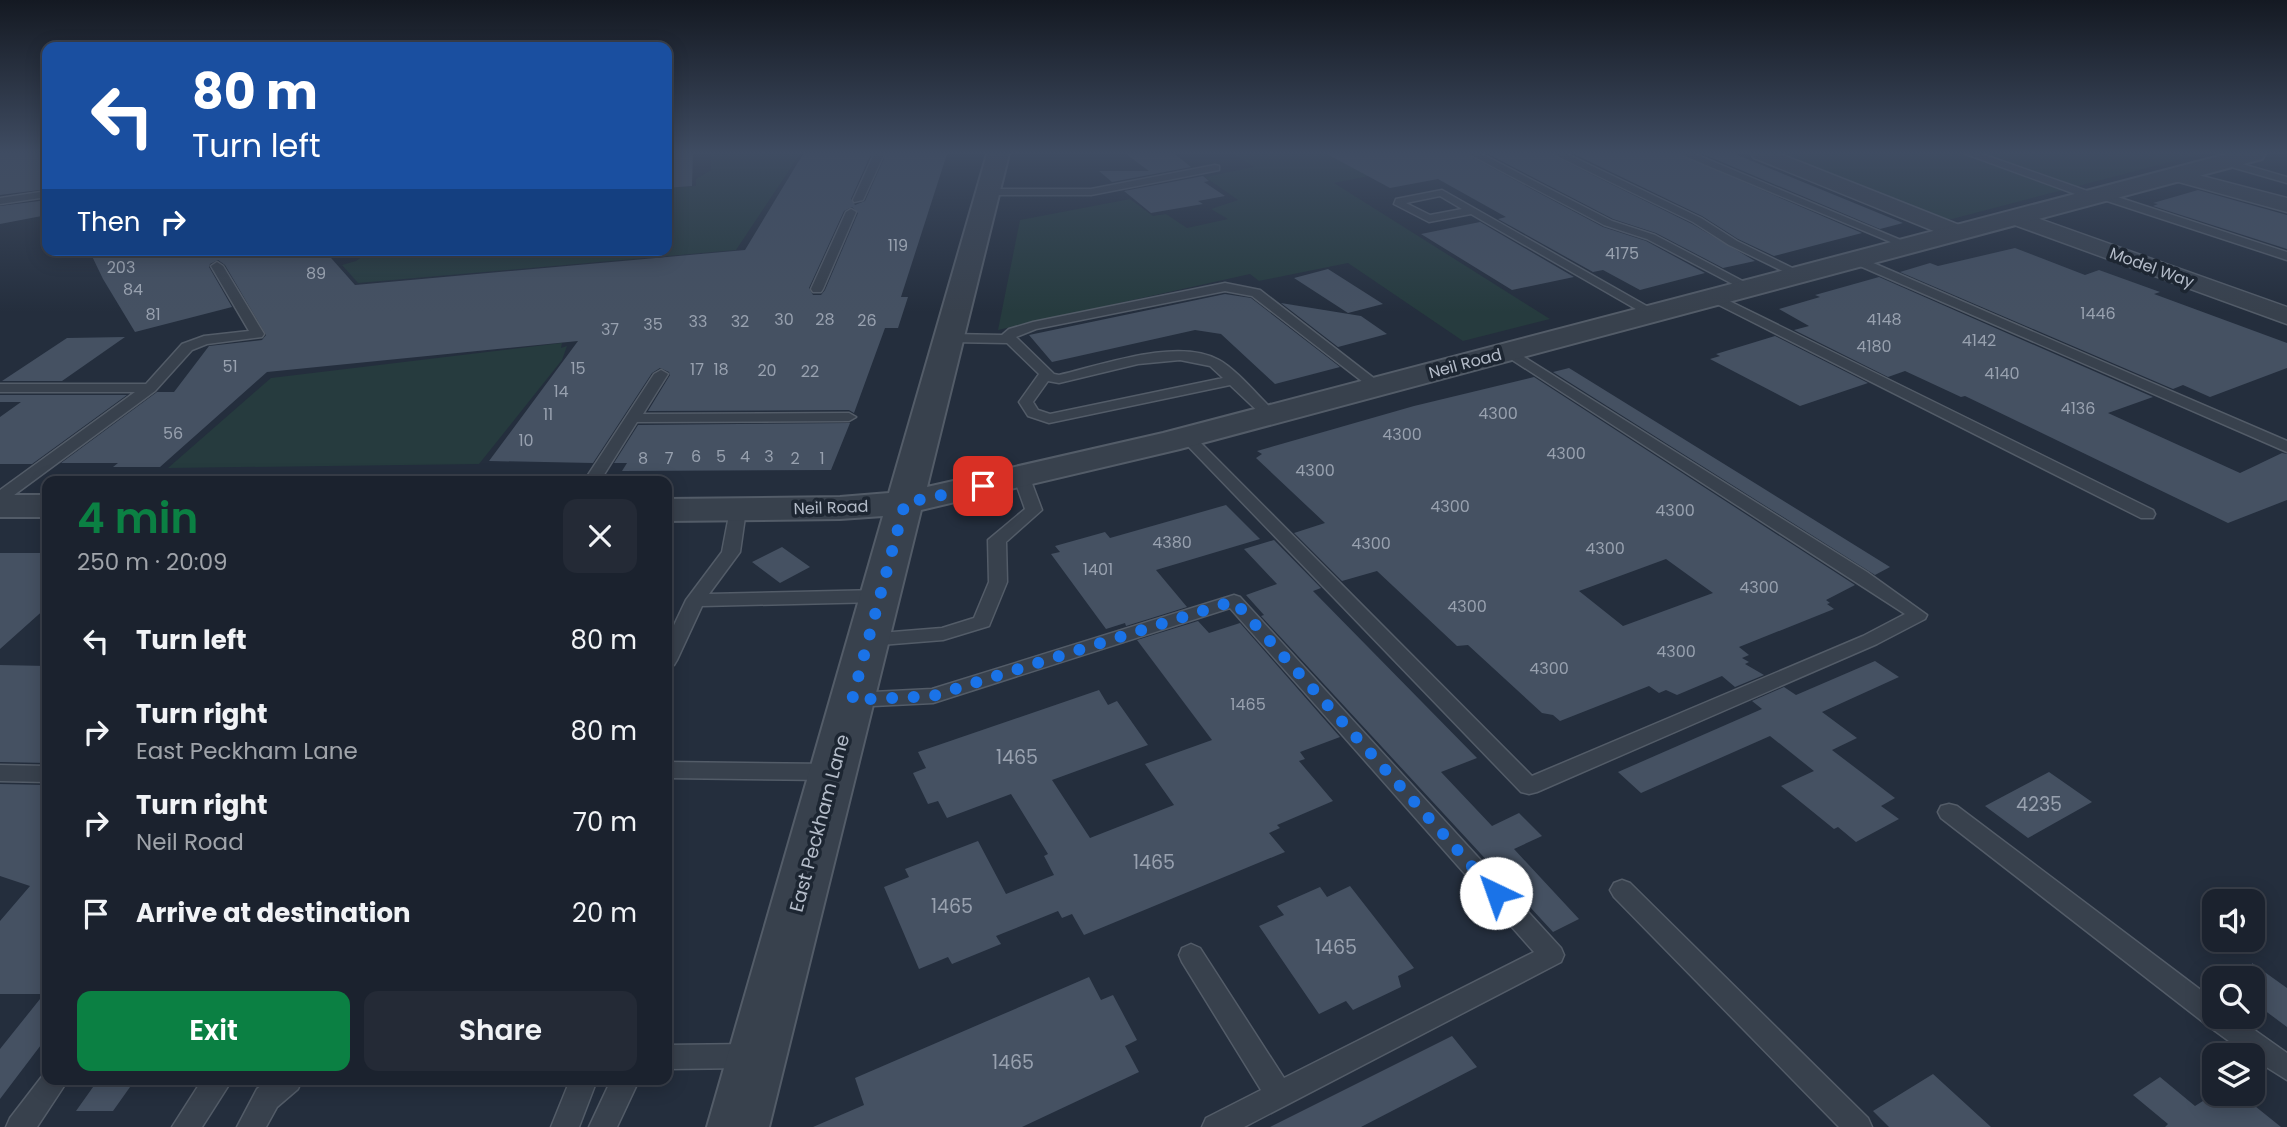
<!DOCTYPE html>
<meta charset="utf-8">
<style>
:root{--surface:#1b222e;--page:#242a36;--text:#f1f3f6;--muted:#a0a4aa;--line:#393f4a;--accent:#0b8043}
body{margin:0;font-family:Poppins,sans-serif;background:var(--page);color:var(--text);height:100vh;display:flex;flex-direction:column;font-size:26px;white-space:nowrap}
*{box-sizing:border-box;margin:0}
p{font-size:23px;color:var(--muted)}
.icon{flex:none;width:38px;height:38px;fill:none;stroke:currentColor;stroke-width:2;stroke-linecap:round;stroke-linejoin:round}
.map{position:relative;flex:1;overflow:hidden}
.sheet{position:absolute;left:42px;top:476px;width:630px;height:609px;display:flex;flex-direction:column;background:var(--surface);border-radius:14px;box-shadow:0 4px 18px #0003,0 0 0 2px var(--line)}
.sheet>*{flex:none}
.top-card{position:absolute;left:42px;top:42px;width:630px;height:214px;border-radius:14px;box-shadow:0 4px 18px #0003,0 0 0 2px var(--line);background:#1a4fa0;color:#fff;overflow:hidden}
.buttons{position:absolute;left:2202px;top:889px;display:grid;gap:14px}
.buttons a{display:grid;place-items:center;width:63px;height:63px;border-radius:14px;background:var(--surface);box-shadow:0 4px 18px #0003,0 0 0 2px var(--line);font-size:35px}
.pin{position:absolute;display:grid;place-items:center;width:60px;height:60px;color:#fff;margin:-30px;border-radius:14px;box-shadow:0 4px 10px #0006}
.me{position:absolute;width:77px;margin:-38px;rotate:318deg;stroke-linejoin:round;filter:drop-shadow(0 0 5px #0008)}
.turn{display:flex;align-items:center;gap:24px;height:147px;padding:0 35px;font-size:32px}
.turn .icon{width:91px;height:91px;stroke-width:2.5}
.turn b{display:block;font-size:49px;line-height:60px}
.then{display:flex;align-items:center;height:66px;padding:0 35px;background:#0003;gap:14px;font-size:26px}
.round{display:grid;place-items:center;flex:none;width:74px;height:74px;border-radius:14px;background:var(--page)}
.overview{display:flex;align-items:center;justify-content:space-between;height:119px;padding:0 35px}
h1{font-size:42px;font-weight:600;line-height:52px;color:var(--accent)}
.action{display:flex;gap:14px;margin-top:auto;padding:14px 35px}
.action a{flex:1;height:80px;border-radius:14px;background:var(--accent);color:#fff;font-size:28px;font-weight:600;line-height:80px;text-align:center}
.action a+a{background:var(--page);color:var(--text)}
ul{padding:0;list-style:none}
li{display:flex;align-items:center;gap:21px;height:91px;padding:0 35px}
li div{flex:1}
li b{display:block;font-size:26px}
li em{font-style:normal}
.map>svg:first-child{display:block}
.green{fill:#263b3e}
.building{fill:#455162;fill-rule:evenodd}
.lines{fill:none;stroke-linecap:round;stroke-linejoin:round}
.service-casing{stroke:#535c68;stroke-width:3}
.minor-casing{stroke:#535c68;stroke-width:3}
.tertiary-casing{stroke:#535c68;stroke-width:4}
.service{fill:#38414d;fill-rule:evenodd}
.minor{fill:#38414d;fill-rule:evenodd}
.tertiary{fill:#38414d;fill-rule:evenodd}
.route{stroke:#1a73e8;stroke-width:12;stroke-dasharray:0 21.6}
.labels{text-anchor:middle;stroke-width:7;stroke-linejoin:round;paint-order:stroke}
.number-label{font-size:16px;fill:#98a1af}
.far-street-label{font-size:16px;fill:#b4bcc9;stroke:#1d2632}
.near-number-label{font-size:19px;fill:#98a1af}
.street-label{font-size:19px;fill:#b4bcc9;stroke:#1d2632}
</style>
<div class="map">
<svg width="2287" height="1127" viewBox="0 0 2287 1127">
<rect width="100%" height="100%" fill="#242e3d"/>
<path class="green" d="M711 154H800L736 250 358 283 342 265 356 261 372 250H667V188L696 186V179L711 170Z
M1234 154H1384L1409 168 1334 183 1550 319 1463 341 1348 263 1259 281 1250 274 998 330 1020 220 1130 199 1153 216 1166 214 1187 228 1228 219 1211 209 1238 200 1205 177 1254 167Z
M1774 154H2201L1952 219H1940Z
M562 343 561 348 567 346 562 360 479 464 168 468 271 378Z"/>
<path class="building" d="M0 154H47V189L0 195Z
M667 154H693L692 186 667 188Z
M803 154H871L851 199 855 205 865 201 886 154H947L901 297H908L898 328H885L854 413 849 410 648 411 670 375 669 372 660 368 652 373 593 463 489 461 578 341 267 372 160 467H113L118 463H61L157 392H174L209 346 262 340 266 335 225 265 218 260 210 264 209 267 232 307 135 332 103 279 89 250H324L355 285 745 250ZM852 207 858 213 825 290 821 295H813L809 288 844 211Z
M1126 154H1175L1191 167 1112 182 1099 171H1149Z
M1327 154H1466L1603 227 1646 241 1705 273 1640 290 1603 270 1593 272 1498 219 1506 217 1438 179 1390 188Z
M1488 154H1550L1692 224 1755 261 1723 268 1656 233 1613 219Z
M1574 154H1678L1862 233 1774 256 1738 239 1702 216Z
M1703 154H1735L1903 223 1880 229Z
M1203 176 1209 181 1204 182 1225 196 1198 201 1203 204 1151 213 1124 191Z
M2198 190 2287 215V249L2153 206 2158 204 2153 203Z
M47 200V215L0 224V206Z
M1480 222 1574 277 1512 290 1421 234Z
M2015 248 2085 275 2099 270 2160 292 2154 294 2287 343V368L2210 397 2183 385 2173 389 1900 272 1930 263 1938 266Z
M1328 269 1383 304 1348 313 1294 278Z
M1879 277 2153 397 2108 413 2240 473 2282 453 2287 454V500L2228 523 1965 396 1961 397 1905 371 1888 377 1794 330 1809 326 1779 309 1820 297 1815 295Z
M1225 294 1251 298 1340 367 1275 384 1221 334 1195 330 1052 362 1029 335Z
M1281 303 1361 316 1387 334 1338 347Z
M1775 336 1868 383 1800 406 1710 359 1720 356 1716 354Z
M125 337 62 381H2L67 338Z
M1569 368 1758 485 1890 567 1875 575 1553 372Z
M1534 377 1855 585 1826 600 1830 603 1827 604 1834 609 1739 647 1749 655 1742 658 1749 662 1745 664 1764 675 1735 687 1722 676 1677 695 1666 690 1659 693 1649 686 1560 721 1553 715 1542 713 1468 645 1457 646 1377 571 1342 581 1294 533 1325 523 1256 458 1262 454 1257 451 1414 406ZM1666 559 1713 593 1623 626 1579 591Z
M0 395H127L32 464H0V417L21 402H0Z
M850 423 831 470 622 471 627 463H614L638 425Z
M1226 505 1260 539 1156 570 1187 607 1126 626 1125 623 1106 629 1051 554 1060 552 1055 546 1105 532 1110 538Z
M1274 540 1321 588 1313 591 1477 758 1441 772 1492 826 1519 813 1542 836 1514 849 1579 919 1553 932 1261 616 1264 615 1246 595 1277 584 1244 549Z
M782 547 810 567 780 583 752 562Z
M0 553H47V607L0 649Z
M1198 621 1209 633 1240 623 1340 737 1300 752 1305 759 1299 761 1333 801 1277 825 1280 828 1269 833 1285 852 1084 935 1072 914 1062 918 1058 911 996 936 1001 944 952 964 948 957 919 969 884 887 909 877 905 869 978 841 1006 894 1054 875 1044 856 1048 854 1011 794 947 818 938 801 928 804 913 773 926 768 918 752 1099 690 1108 705 1117 701 1148 745 1052 780 1090 838 1174 805 1145 764 1212 740 1137 640Z
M1875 661 1899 677 1822 712 1857 738 1832 750 1895 798 1881 806 1899 819 1856 842 1838 827 1834 829 1781 786 1814 771 1770 736 1641 793 1618 772 1762 709 1752 701 1784 687 1796 695Z
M0 665 47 666V763L0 762Z
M2049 772 2092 802 2028 838 1985 806Z
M0 784 47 785V1037L0 1099V1049L44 994H0V921L30 886 0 876Z
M1350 886 1414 968 1398 976 1401 987 1353 1010 1346 1001 1319 1014 1259 926 1284 915 1277 906 1320 887 1327 897Z
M2252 963 2287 988V1027L2252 1001Z
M1089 977 1101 1000 1113 995 1137 1040 1125 1046 1139 1072 1022 1127H813L864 1105 855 1078Z
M1452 1036 1477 1067 1361 1127H1270Z
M1933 1074 1991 1127H1889L1873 1111Z
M2160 1077 2195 1106 2214 1094H2240L2281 1127H2165L2168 1124 2133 1095Z
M98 1080H135L113 1111H76Z"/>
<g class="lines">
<g class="service-casing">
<path id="service" d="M874 154H884L863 200 854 202 853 200Z
M1469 154H1482L1612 221 1655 235 1754 287 1748 291 1744 290 1647 239 1604 225Z
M1553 154H1567L1701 218 1737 241 1805 274 1795 277 1729 245 1693 222Z
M1680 154H1695L1915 246 1905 248Z
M1966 154H1982L2096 194 2105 193 2287 252V260L2098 198 2089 199Z
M2225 159 2287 177V183L2221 164 2220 162Z
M1215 165 1219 166V170L1091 195H989L984 192 989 189H1091Z
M1442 190 1659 313 1658 316H1648L1471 214 1429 222 1394 204 1396 199ZM1440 196 1462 209 1430 215 1406 203Z
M47 191V197L0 204V198Z
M851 209 856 212 823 289 821 292H813L811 289 846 212Z
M1857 256 2287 441V452L1853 263 1851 260Z
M217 262 223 266 264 334 262 337 207 344 192 350 155 391 6 501 0 503V490L135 392H0V384H146L182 344 204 336 249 331 211 266Z
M1225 283 1260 290 1384 386 1377 390 1372 389 1252 296 1225 291 1036 329 1016 337 1054 374 1059 375C1102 365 1178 337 1219 360 1236 369 1260 398 1275 412L1277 415 1275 418H1265L1230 385 1049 423 1028 416 1019 402 1039 374 1007 343 951 342 944 338 951 334 1002 335 1009 329 1033 322ZM1180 360 1210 366 1223 378 1050 414 1038 410 1033 402 1048 381 1059 383 1138 364Z
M1713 293 2153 510 2155 514 2153 518H2141L1709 300V294Z
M1508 347 1867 572 1927 615 1925 619 1877 644 1537 792 1529 794 1521 792 1182 440 1179 437 1182 434H1192L1532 776 1863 636 1905 614 1503 354V348Z
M661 370 668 374 643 414 849 413 856 417 849 421 637 422 600 481H584L654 374Z
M1022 473 1030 478 1042 510 1006 542 1007 582 989 626 943 640 868 646 861 644 859 640 861 636 868 634 942 628 974 618 989 582 988 540 1025 509 1014 478Z
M738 505 746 510 740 552 709 594 880 590 889 596 880 602 702 606 677 660 674 665 667 666V640L686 600 722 552 730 510Z
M1234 595 1240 597 1561 948 1564 955 1561 962 1244 1127H1202L1206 1118 1261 1090 1182 962 1179 955 1182 948 1191 944 1200 948 1284 1078 1534 952 1230 608 933 703 853 707 846 705 843 700 846 695 853 693 932 689Z
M667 762 831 764 839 766 842 772 839 778 831 780 667 778Z
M0 765 47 766V782L0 781Z
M1949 804 1957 806 2214 1000V1017H2236L2287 1053V1080L2252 1058V1055H2248L2207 1025 1941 818 1938 812 1941 806Z
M1622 880 1630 883 1868 1118 1872 1127H1839L1614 897 1610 890 1614 883Z
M751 1044 760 1047 764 1056 760 1065 751 1068 667 1069V1045Z
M47 1070V1080H68L37 1127H6L10 1118Z
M202 1080H232L202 1127H172Z
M268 1080H302L298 1089 277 1107 266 1127H237L257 1089Z
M570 1080H597L579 1127H551Z
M611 1080H639L617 1127H589Z"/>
</g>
<g class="minor-casing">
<path id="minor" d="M1751 154H1780L1967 228 1970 233 1967 238H1951L1754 158Z
M2175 169 2287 198V212L2168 179 2165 175 2168 171Z
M2017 211 2287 307V324L2009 223 2006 218 2009 213Z"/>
</g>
<g class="tertiary-casing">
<path id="tertiary" d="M987 154H1009L927 487 1163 433 2227 154H2265L2262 159 1180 449 921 510 769 1127H707L883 516 840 519 667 521V499L840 497 889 493Z
M0 495H47V517H0Z"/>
</g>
<use href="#service" class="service"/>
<use href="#minor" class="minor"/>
<use href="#tertiary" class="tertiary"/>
</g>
<linearGradient id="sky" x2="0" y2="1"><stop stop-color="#141922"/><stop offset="0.49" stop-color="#3f4c62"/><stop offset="1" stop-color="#3f4c62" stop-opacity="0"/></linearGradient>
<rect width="2287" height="312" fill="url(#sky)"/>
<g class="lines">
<path class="route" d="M983 486 905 503 852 700 933 696 1234 601 1496 893"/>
</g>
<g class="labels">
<g class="number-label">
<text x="898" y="251">119</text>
<text x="1622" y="259">4175</text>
<text x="121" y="273">203</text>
<text x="316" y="279">89</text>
<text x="133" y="295">84</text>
<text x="2098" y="319">1446</text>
<text x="153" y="320">81</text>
<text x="784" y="325">30</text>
<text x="825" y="325">28</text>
<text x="1884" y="325">4148</text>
<text x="867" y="326">26</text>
<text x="698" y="327">33</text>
<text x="740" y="327">32</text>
<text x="653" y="330">35</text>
<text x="610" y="335">37</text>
<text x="1979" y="346">4142</text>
<text x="1874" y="352">4180</text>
<text x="230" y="372">51</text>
<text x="578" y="374">15</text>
<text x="697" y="375">17</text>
<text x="721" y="375">18</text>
<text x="767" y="376">20</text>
<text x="810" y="377">22</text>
<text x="2002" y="379">4140</text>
<text x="561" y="397">14</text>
<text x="2078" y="414">4136</text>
<text x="1498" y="419">4300</text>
<text x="548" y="420">11</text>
<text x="173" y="439">56</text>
<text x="1402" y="440">4300</text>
<text x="526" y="446">10</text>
<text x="1566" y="459">4300</text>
<text x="696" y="462">6</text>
<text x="721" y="462">5</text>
<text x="745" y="462">4</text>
<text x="769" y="462">3</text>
<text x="643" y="464">8</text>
<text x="669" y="464">7</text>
<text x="795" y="464">2</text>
<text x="822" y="464">1</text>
<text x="1315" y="476">4300</text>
<text x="1450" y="512">4300</text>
<text x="1675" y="516">4300</text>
<text x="1172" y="548">4380</text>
<text x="1371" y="549">4300</text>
<text x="1605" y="554">4300</text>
<text x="1098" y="575">1401</text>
<text x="1759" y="593">4300</text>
<text x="1467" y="612">4300</text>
<text x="1676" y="657">4300</text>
<text x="1549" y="674">4300</text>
<text x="1248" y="710">1465</text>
</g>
<g class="far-street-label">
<text transform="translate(2152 267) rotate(20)" y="6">Model Way</text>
<text transform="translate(1465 363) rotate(-15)" y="6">Neil Road</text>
<text transform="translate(831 507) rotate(-2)" y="6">Neil Road</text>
</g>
<g class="near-number-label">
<text x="1017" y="764">1465</text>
<text x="2039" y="811">4235</text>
<text x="1154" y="869">1465</text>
<text x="952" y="913">1465</text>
<text x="1336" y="954">1465</text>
<text x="1013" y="1069">1465</text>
</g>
<g class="street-label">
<text transform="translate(819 823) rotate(-75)" y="7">East Peckham Lane</text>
</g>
</g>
</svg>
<div class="buttons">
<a><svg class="icon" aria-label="sound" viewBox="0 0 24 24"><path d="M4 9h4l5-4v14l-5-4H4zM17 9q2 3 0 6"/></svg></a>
<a><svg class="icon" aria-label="search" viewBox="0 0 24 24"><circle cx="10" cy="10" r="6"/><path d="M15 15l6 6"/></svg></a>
<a><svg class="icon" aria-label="layers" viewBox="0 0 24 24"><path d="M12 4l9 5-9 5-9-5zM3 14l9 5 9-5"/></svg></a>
</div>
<div class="pin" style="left:983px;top:486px;background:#d93025"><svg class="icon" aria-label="arrive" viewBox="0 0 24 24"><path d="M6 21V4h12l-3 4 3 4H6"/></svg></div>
<svg class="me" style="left:1496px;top:893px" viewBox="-20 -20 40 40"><circle r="19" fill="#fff"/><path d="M0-13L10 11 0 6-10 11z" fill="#1a73e8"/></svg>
<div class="top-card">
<div class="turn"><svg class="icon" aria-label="left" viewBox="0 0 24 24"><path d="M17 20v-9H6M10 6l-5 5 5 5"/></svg><div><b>80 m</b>Turn left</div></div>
<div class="then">Then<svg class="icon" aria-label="right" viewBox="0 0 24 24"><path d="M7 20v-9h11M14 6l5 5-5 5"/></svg></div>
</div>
<section class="sheet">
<div class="overview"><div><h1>4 min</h1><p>250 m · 20:09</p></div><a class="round"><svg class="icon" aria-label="close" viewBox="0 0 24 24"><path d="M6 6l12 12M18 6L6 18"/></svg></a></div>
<ul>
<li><svg class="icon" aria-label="left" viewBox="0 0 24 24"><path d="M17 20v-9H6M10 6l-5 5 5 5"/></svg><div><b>Turn left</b></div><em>80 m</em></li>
<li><svg class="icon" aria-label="right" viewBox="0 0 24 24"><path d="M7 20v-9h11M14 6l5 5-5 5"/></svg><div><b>Turn right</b><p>East Peckham Lane</p></div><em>80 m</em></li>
<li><svg class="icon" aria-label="right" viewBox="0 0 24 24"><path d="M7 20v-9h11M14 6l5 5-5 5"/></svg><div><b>Turn right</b><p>Neil Road</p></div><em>70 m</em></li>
<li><svg class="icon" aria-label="arrive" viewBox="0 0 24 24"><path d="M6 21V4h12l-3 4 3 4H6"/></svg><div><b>Arrive at destination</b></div><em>20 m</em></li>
</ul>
<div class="action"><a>Exit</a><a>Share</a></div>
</section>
</div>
